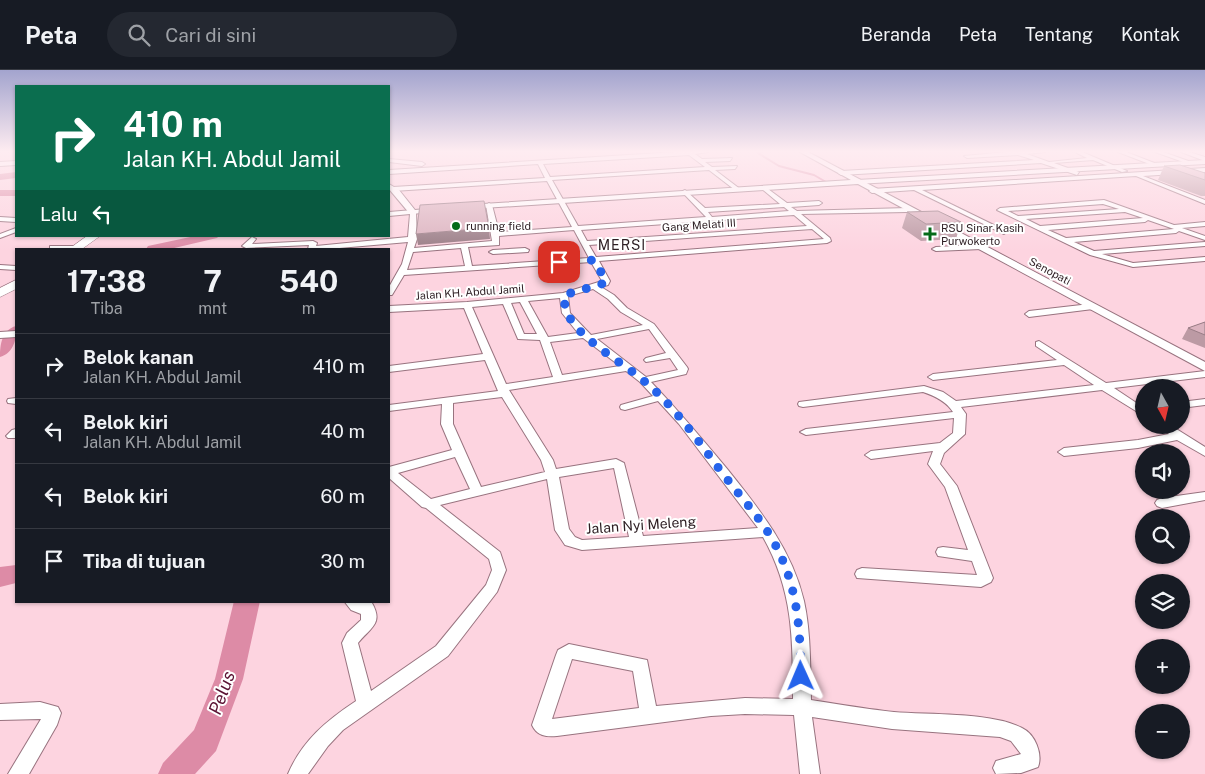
<!DOCTYPE html>
<html lang="id">
<meta charset="utf-8">
<style>
:root{--surface:#171b24;--page:#242831;--text:#f1f3f6;--muted:#9ea1a6;--line:#363941}
body{margin:0;font-family:"Public Sans",sans-serif;background:var(--page);color:var(--text);height:100vh;display:flex;flex-direction:column;font-size:19px;white-space:nowrap}
*{box-sizing:border-box;margin:0}
p{font-size:16px;color:var(--muted)}
.icon{flex:none;width:28px;height:28px;fill:none;stroke:currentColor;stroke-width:2;stroke-linecap:round;stroke-linejoin:round}
.map{position:relative;flex:1;overflow:hidden}
.side{position:absolute;left:15px;top:178px;width:375px;height:355px;display:flex;flex-direction:column;background:var(--surface);border-radius:0px;box-shadow:0 1px 4px #0004}
.side>*{flex:none}
.top-card{position:absolute;left:15px;top:15px;width:375px;height:152px;border-radius:0px;box-shadow:0 1px 4px #0004;background:#0b6e4f;color:#fff;overflow:hidden}
.needle{width:32px;rotate:172deg}
.tools{position:absolute;left:1135px;top:309px;display:grid;gap:10px}
.tools a{display:grid;place-items:center;width:55px;height:55px;border-radius:50%;background:var(--surface);box-shadow:0 1px 4px #0004;font-size:25px}
.pin{position:absolute;display:grid;place-items:center;width:42px;height:42px;color:#fff;margin:-21px;border-radius:10px;box-shadow:0 2px 8px #0006}
.me{position:absolute;width:55px;margin:-28px;rotate:359deg;stroke-linejoin:round;filter:drop-shadow(0 0 4px #0008)}
.turn{display:flex;align-items:center;gap:18px;height:105px;padding:0 25px;font-size:22px}
.turn .icon{width:65px;height:65px;stroke-width:2.5}
.turn b{display:block;font-size:35px;line-height:42px}
.then{display:flex;align-items:center;height:48px;padding:0 25px;background:#0003;gap:10px;font-size:19px}
.eta{display:flex;justify-content:space-evenly;align-items:center;height:85px;text-align:center}
.eta b{font-size:30px;font-weight:700;line-height:35px}
ul{padding:0;list-style:none}
li{display:flex;align-items:center;gap:15px;height:65px;padding:0 25px;border-top:1px solid var(--line)}
li div{flex:1}
li b{display:block;font-size:19px}
li em{font-style:normal}
header{display:flex;align-items:center;gap:30px;box-sizing:border-box;height:70px;padding:0 25px;background:var(--surface);border-bottom:1px solid var(--line)}
header strong{font-size:24px}
nav{display:flex;gap:28px;margin-inline-start:auto;font-size:18px}
.search{width:350px;height:45px;background:var(--page);display:flex;align-items:center;gap:12px;box-sizing:border-box;padding:0 18px;border-radius:28px;color:var(--muted);font-size:19px}
.map>svg:first-child{display:block}
.lines{fill:none;stroke-linecap:round;stroke-linejoin:round}
.stream{stroke:#dd8ba6;stroke-width:2}
.river{fill:#dd8ba6;fill-rule:evenodd}
.minor-casing{stroke:#98737f;stroke-width:2}
.tertiary-casing{stroke:#98737f;stroke-width:2}
.secondary-casing{stroke:#98737f;stroke-width:2}
.primary-casing{stroke:#98737f;stroke-width:1}
.minor{fill:#fff;fill-rule:evenodd}
.tertiary{fill:#fff;fill-rule:evenodd}
.secondary{fill:#fff;fill-rule:evenodd}
.primary{fill:#fff;fill-rule:evenodd}
.wall{fill:#bc9aa4}
.shaded-wall{fill:#997d86}
.building{fill:#dbb3bf;stroke:#997d86}
.route{stroke:#2563eb;stroke-width:9;stroke-dasharray:0 16.2}
.poi-dot{fill:#036b18;stroke:#fff;stroke-width:2}
.labels{text-anchor:middle;stroke-width:4;stroke-linejoin:round;paint-order:stroke}
.far-street-label{font-size:11px;fill:#2d1e23;stroke:#fff}
.far-poi-label{font-size:11px;fill:#2d1e23;stroke:#fff;text-anchor:start}
.far-quarter-label{font-size:14px;letter-spacing:1px;fill:#2d1e23;stroke:#fff}
.street-label{font-size:14px;fill:#2d1e23;stroke:#fff}
.near-water-label{font-size:18px;font-style:italic;fill:#5a1132;stroke:#fff}
</style>
<header>
<strong>Peta</strong>
<div class="search"><svg class="icon" aria-label="search" viewBox="0 0 24 24"><circle cx="10" cy="10" r="6"/><path d="M15 15l6 6"/></svg>Cari di sini</div>
<nav><a>Beranda</a><a>Peta</a><a>Tentang</a><a>Kontak</a></nav>
</header>
<div class="map">
<svg width="1205" height="704" viewBox="0 0 1205 704">
<rect width="100%" height="100%" fill="#fdd4e0"/>
<g class="lines">
<path class="stream" d="M762 82 758 83 779 96 814 105 826 112"/>
<path class="river" d="M16 102V108L0 110V104Z
M0 120H16V126H0Z
M195 166H219L217 168 170 179H146L148 176Z
M16 256C17 268 14 283 0 287 0 274 2 260 16 256Z
M16 495V513L0 517V497Z
M234 531H260L243 609 216 681 195 704H158L163 693 194 660 215 609Z"/>
<g class="minor-casing">
<path id="minor" d="M676 82H708L695 84 702 89 732 88 730 91 705 92 712 97 737 96 735 99 715 100 740 119 735 120 709 100 552 110 578 156 706 147 683 123V121L685 120 705 138 780 134 762 119 764 116 787 133 819 131 822 133 819 135 791 137 797 141 908 138 911 140 908 142 801 144 830 168 831 171 827 173 599 191 610 211 608 215 601 217 614 225 627 238 654 254 687 297 688 299 686 304 651 312C678 340 703 370 728 400 760 440 792 480 804 531 811 563 810 597 811 630 838 634 866 639 894 642 929 645 992 642 1022 658 1035 664 1043 684 1038 697L1021 703 996 704 993 698 996 691 1021 684 1011 671 1000 667 892 659 812 647 820 704H800L794 645 745 644 711 646 557 666C546 667 537 666 532 655L556 585 558 580 569 574 647 590 656 636 745 628 793 629C793 569 793 520 763 467L582 480 565 475 555 460 547 409 440 435 500 482 506 500 497 522 448 586 343 660 328 676 308 704H288C302 671 327 650 356 631L342 573 347 563 361 550V544L351 540 344 531 372 533C384 554 370 558 358 573L371 621 436 576 486 515 492 500 489 489 426 438 422 437 389 408V397L452 380 441 354 442 334 389 341V335L498 321 485 290 389 302V296L483 284 464 238 389 242V236L467 232 563 223 602 211 591 192 404 205 392 225H389V217L402 194 408 172 328 179H308L309 175 246 178 242 176 252 167 256 169 252 174 313 171 317 173 316 176 408 167 410 144 389 146V142L413 140 416 142 417 169 414 178 492 171 486 135 489 133 492 135 499 162 572 157 547 111 393 121 390 119 393 117 545 108 538 94 389 104V100ZM689 85 705 97 550 107 543 94ZM784 137 789 141 712 147 708 142ZM794 145 807 156 587 171 581 160ZM812 159 824 169 596 187 589 175ZM574 160 589 188 472 196 468 177 499 175V166ZM461 178 465 196 407 200 413 182ZM593 219 608 229 621 242 643 255 591 265 570 243 568 226ZM560 228 562 243 578 263 548 267 528 231ZM520 232 537 264H524L511 233ZM503 234 518 269 540 270 553 307 506 314 472 237ZM649 259 666 283 646 288 644 290 646 292 670 288 678 300 646 307 597 269ZM583 268 620 296 562 305 550 272ZM626 301 640 312 653 326 621 335 620 337 621 339 625 340 658 331 679 354 758 458 643 466 624 393 616 389 556 399 553 390 509 320ZM502 327 541 390 545 402 481 417 453 354V333ZM455 387 470 419 431 429 398 403ZM614 398 629 467 582 470 575 467 569 459 559 407ZM572 589 633 601 639 638 552 649Z
M1007 82H1045L1027 84 1049 92 1087 88 1075 82H1082L1127 101 1122 102 1093 90 1054 93 1079 102 1077 105 1041 93 841 105 838 103 841 101 1034 90 1018 85 967 88 964 86Z
M1118 82H1126L1157 94 1152 95Z
M1155 82H1163L1194 93 1189 94Z
M1181 82H1189L1205 87V91Z
M389 89 422 92 425 94 422 96 389 92Z
M16 91V95L0 96V92Z
M1205 98V102L1143 106 1205 130V134L1136 106 922 120 1006 161 1007 162 1004 164 914 120 872 123 869 121 872 119Z
M1104 130 1174 155 1205 152V156L1182 158 1205 166V170L1179 161 1176 163 1074 172 1094 181 1205 172V176L1102 184 1133 193 1205 187V191L1133 197 1090 185 997 140 1000 138ZM1103 134 1119 139 1018 146 1008 141ZM1125 142 1143 148 1040 156 1026 149ZM1148 150 1174 159 1066 168 1048 160 1145 152Z
M16 158V162L0 168V164Z
M978 175H981V179L936 181 932 179 936 177Z
M50 176H76L80 178 50 179Z
M525 178 529 180 528 182 493 184 489 182 493 180Z
M0 195 16 196V200L0 199Z
M1090 234 1093 235V239L1029 247 1025 244 1029 241Z
M16 261V267L0 268V262Z
M1039 271 1106 313 1205 301V307L1114 318 1144 338V346L1102 320 961 337 966 344 965 364 944 383 940 394 957 416 993 508 991 512 981 517 857 508 855 504 857 500 862 498 977 505 972 491 938 486 936 482 938 478 943 477 968 480 945 417 928 394 933 381 871 389 865 385 871 381 940 373 953 363 954 348 806 365 800 362 806 359 953 342C946 331 935 326 923 322L803 337 799 336 798 334 799 332 924 316 943 322 956 331 1094 315 1064 295 933 310 928 307 933 304 1057 290 1036 276V272Z
M16 328V334L8 333 7 331 8 329Z
M1205 329V335L1181 338V332Z
M1156 355H1170L1205 377V386L1177 370 1138 378 1064 386 1058 382 1064 378 1138 370 1169 364Z
M16 359V368H8L6 366 12 360Z
M1205 422V430L1162 438 1157 436 1155 433 1157 430 1162 428Z
M40 632 58 637 61 643 57 655 29 704H8L41 649 0 650V634Z"/>
</g>
<g class="tertiary-casing">
<path id="tertiary" d="M800 82H808L1205 292V301L858 114 467 139 463 137 467 135 851 110Z
M389 114 399 120 415 140 436 138 440 140 436 142 410 144 389 119Z
M0 147 16 148V152L0 151Z"/>
</g>
<g class="secondary-casing">
<path id="secondary" d="M1205 90V94L857 114 853 112 857 110Z"/>
</g>
<g class="primary-casing">
<path id="primary" d="M87 166H100L82 179H69Z
M16 210V219L0 227V218Z"/>
</g>
<use href="#minor" class="minor"/>
<use href="#tertiary" class="tertiary"/>
<use href="#secondary" class="secondary"/>
<use href="#primary" class="primary"/>
</g>
<path class="wall" d="M1164 96 1205 103V126H1201L1158 110Z
M907 142 961 152 956 169 921 171 902 158Z
M1205 252V278L1182 269 1188 258Z"/>
<path class="shaded-wall" d="M489 158 490 169 418 175 416 164Z"/>
<path class="building" d="M1180 95 1205 103V110L1164 96Z
M484 131 489 158 416 164 420 135Z
M938 141 961 152 926 154 907 142Z
M1205 252V265L1188 258Z"/>
<linearGradient id="sky" x2="0" y2="1"><stop stop-color="#a3a4ce"/><stop offset="0.45" stop-color="#feecf1"/><stop offset="1" stop-color="#feecf1" stop-opacity="0"/></linearGradient>
<rect width="1205" height="181" fill="url(#sky)"/>
<g class="lines">
<path class="route" d="M559 192 594 190 606 211 605 213 564 225C565 230 564 238 567 243 581 271 621 291 644 311 674 336 697 369 720 400 733 417 746 432 758 448 796 498 800 547 801 606"/>
</g>
<g class="poi-dot">
<circle cx="456" cy="156" r="5"/>
<path d="M927.5 156.5h5v5h5v5h-5v5h-5v-5h-5v-5h5z"/>
</g>
<g class="labels">
<g class="far-street-label">
<text transform="translate(699 155) rotate(-4)" y="4">Gang Melati III</text>
<text transform="translate(1050 201) rotate(28)" y="4">Senopati</text>
<text transform="translate(470 222) rotate(-4)" y="4">Jalan KH. Abdul Jamil</text>
</g>
<g class="far-poi-label">
<text x="466" y="160">running field</text>
<text x="941" y="162">RSU Sinar Kasih<tspan x="941" dy="13">Purwokerto</tspan></text>
</g>
<g class="far-quarter-label">
<text x="622" y="180">MERSI</text>
</g>
<g class="street-label">
<text transform="translate(641 455) rotate(-4)" y="5">Jalan Nyi Meleng</text>
</g>
<g class="near-water-label">
<text transform="translate(222 623) rotate(-70)" y="6">Pelus</text>
</g>
</g>
</svg>
<div class="tools">
<a><svg class="needle" viewBox="-14 -14 28 28"><path d="M0-13l5 13h-10z" fill="#e53935"/><path d="M0 13l5-13h-10z" fill="#9ea1a6"/></svg></a>
<a><svg class="icon" aria-label="sound" viewBox="0 0 24 24"><path d="M4 9h4l5-4v14l-5-4H4zM17 9q2 3 0 6"/></svg></a>
<a><svg class="icon" aria-label="search" viewBox="0 0 24 24"><circle cx="10" cy="10" r="6"/><path d="M15 15l6 6"/></svg></a>
<a><svg class="icon" aria-label="layers" viewBox="0 0 24 24"><path d="M12 4l9 5-9 5-9-5zM3 14l9 5 9-5"/></svg></a>
<a>+</a>
<a>−</a>
</div>
<div class="pin" style="left:559px;top:192px;background:#d93025"><svg class="icon" aria-label="arrive" viewBox="0 0 24 24"><path d="M6 21V4h12l-3 4 3 4H6"/></svg></div>
<svg class="me" style="left:801px;top:606px" viewBox="-20 -20 40 40"><path d="M0-17L14 15 0 8-14 15z" fill="#2563eb" stroke="#fff" stroke-width="4"/></svg>
<div class="top-card">
<div class="turn"><svg class="icon" aria-label="right" viewBox="0 0 24 24"><path d="M7 20v-9h11M14 6l5 5-5 5"/></svg><div><b>410 m</b>Jalan KH. Abdul Jamil</div></div>
<div class="then">Lalu<svg class="icon" aria-label="left" viewBox="0 0 24 24"><path d="M17 20v-9H6M10 6l-5 5 5 5"/></svg></div>
</div>
<section class="side">
<div class="eta">
<div><b>17:38</b><p>Tiba</p></div>
<div><b>7</b><p>mnt</p></div>
<div><b>540</b><p>m</p></div>
</div>
<ul>
<li><svg class="icon" aria-label="right" viewBox="0 0 24 24"><path d="M7 20v-9h11M14 6l5 5-5 5"/></svg><div><b>Belok kanan</b><p>Jalan KH. Abdul Jamil</p></div><em>410 m</em></li>
<li><svg class="icon" aria-label="left" viewBox="0 0 24 24"><path d="M17 20v-9H6M10 6l-5 5 5 5"/></svg><div><b>Belok kiri</b><p>Jalan KH. Abdul Jamil</p></div><em>40 m</em></li>
<li><svg class="icon" aria-label="left" viewBox="0 0 24 24"><path d="M17 20v-9H6M10 6l-5 5 5 5"/></svg><div><b>Belok kiri</b></div><em>60 m</em></li>
<li><svg class="icon" aria-label="arrive" viewBox="0 0 24 24"><path d="M6 21V4h12l-3 4 3 4H6"/></svg><div><b>Tiba di tujuan</b></div><em>30 m</em></li>
</ul>
</section>
</div>
